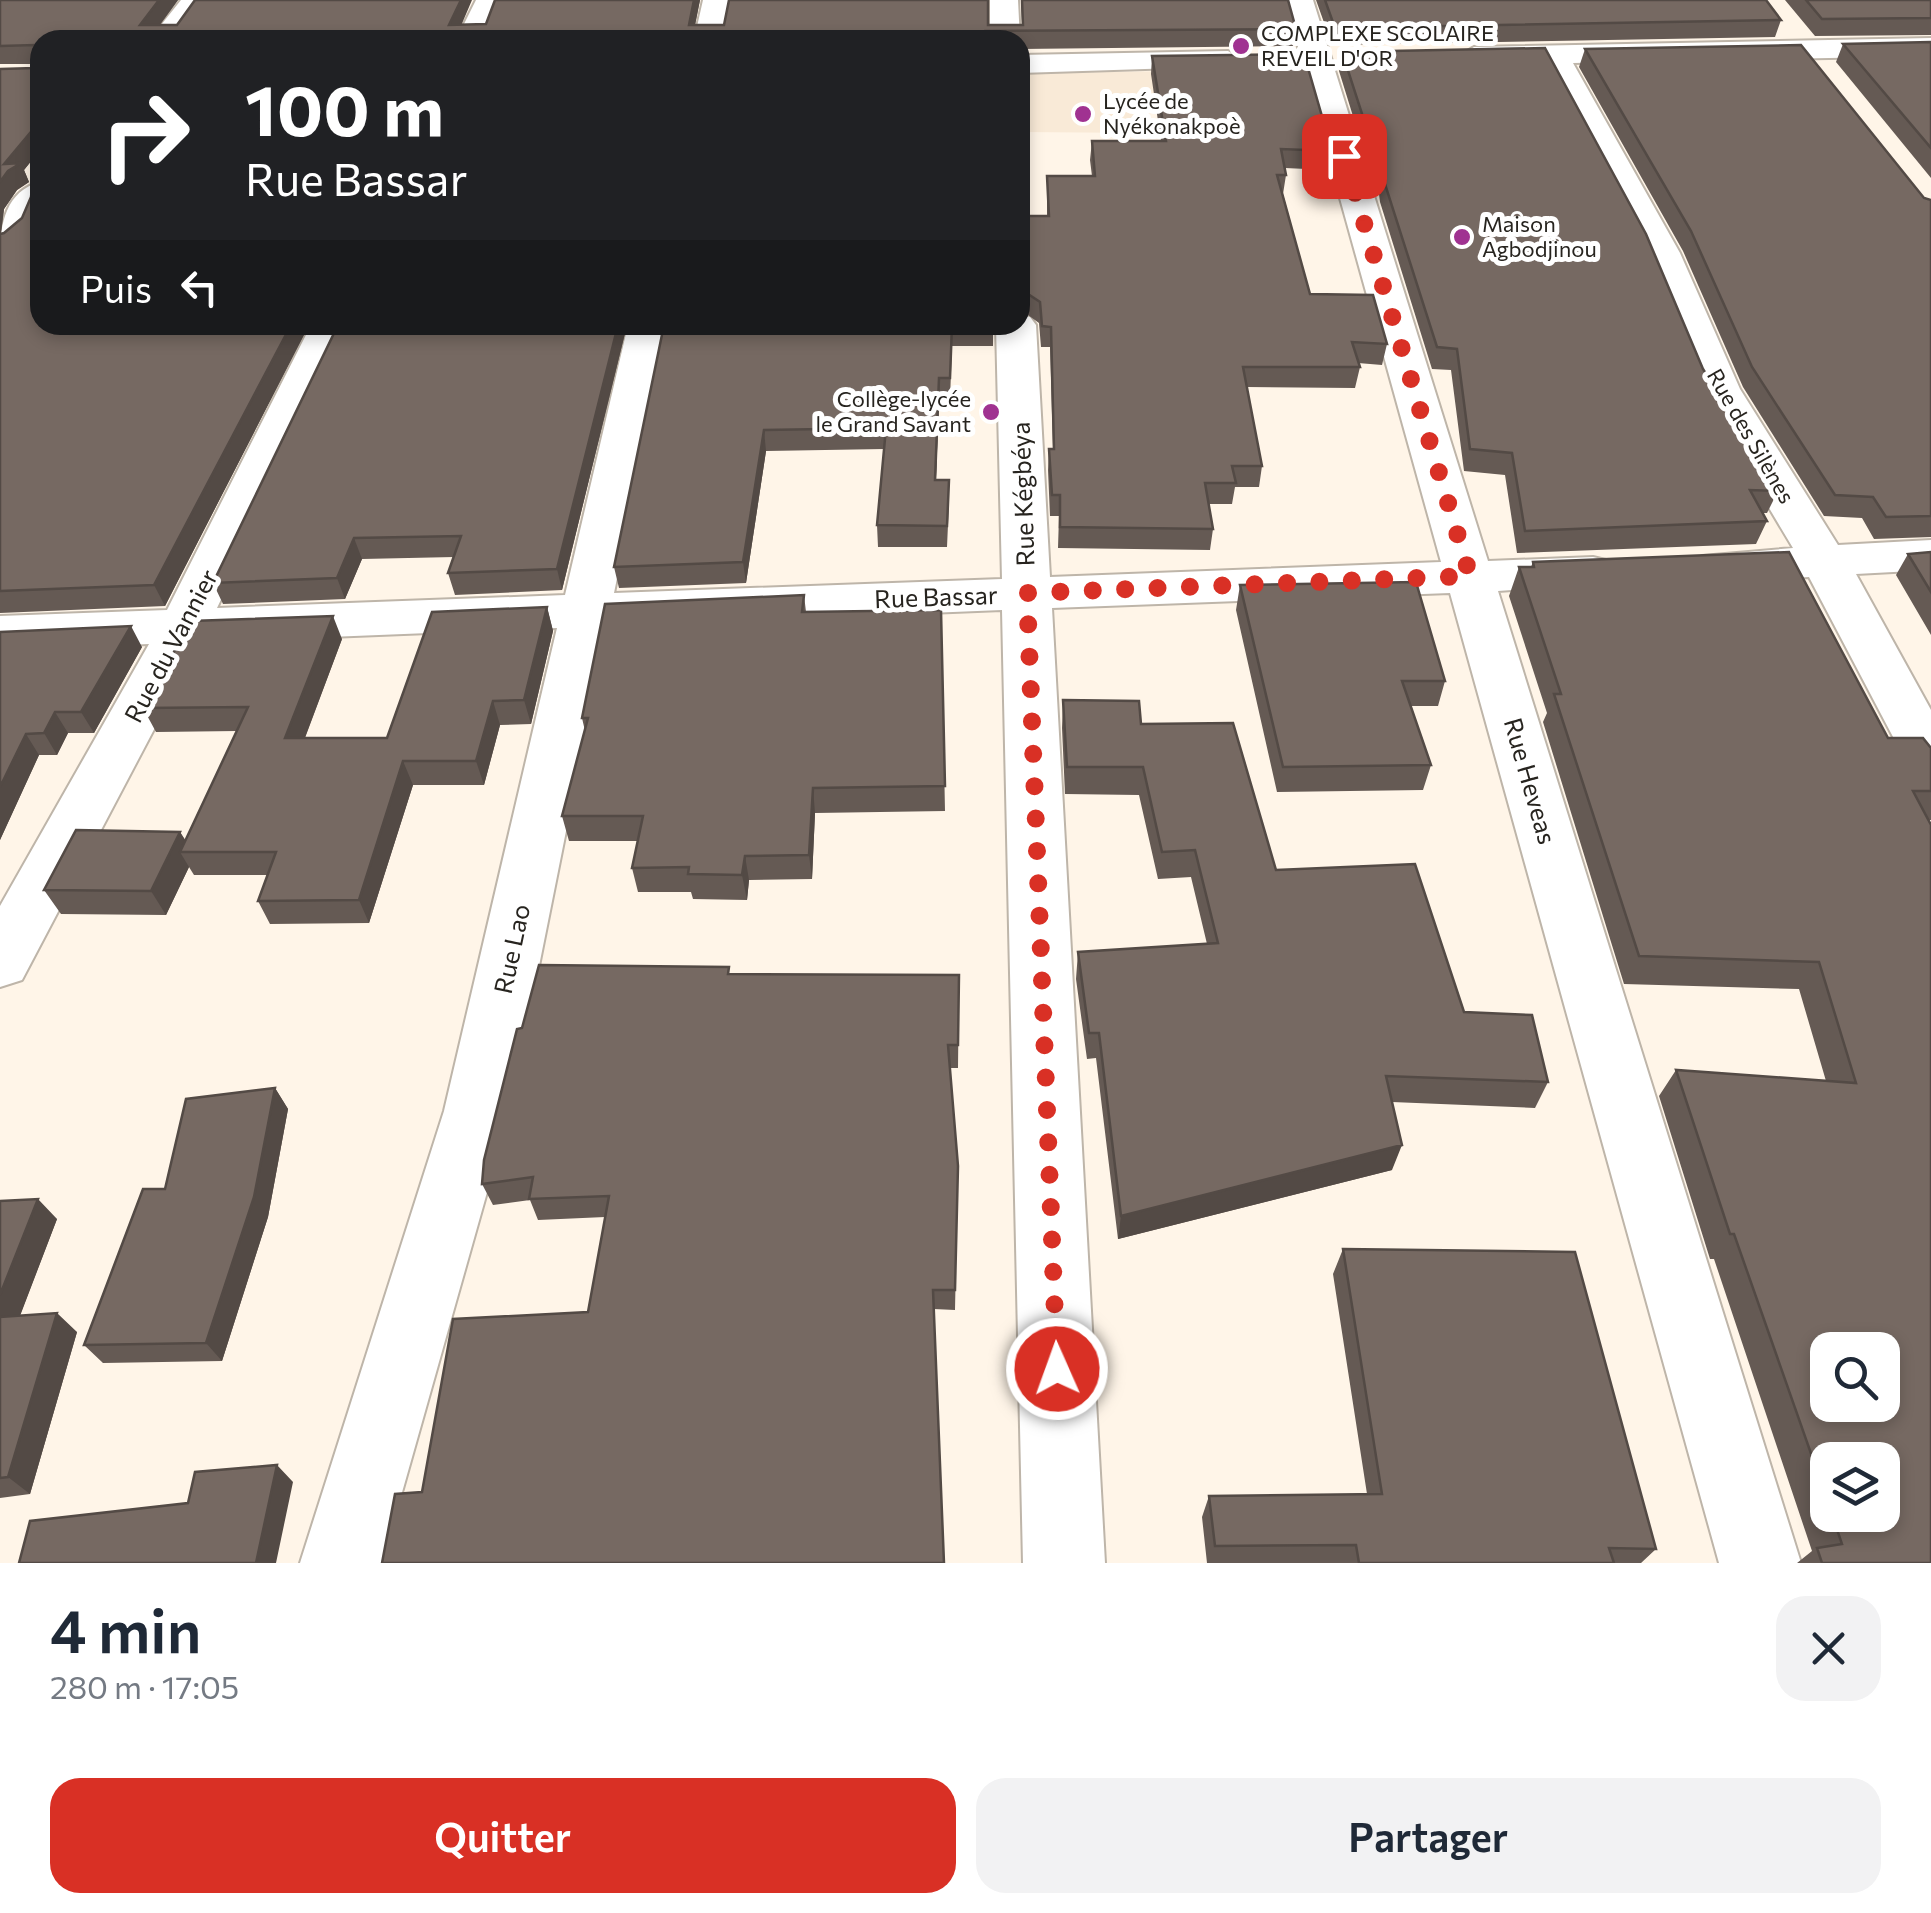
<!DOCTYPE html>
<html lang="fr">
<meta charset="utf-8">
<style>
:root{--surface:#fff;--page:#f2f2f3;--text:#1f2937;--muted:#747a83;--accent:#d93025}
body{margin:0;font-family:Commissioner,sans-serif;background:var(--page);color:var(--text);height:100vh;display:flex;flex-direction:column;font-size:38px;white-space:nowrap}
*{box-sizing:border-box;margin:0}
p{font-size:32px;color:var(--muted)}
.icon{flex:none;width:55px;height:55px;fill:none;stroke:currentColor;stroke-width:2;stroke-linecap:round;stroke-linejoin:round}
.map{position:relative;height:1563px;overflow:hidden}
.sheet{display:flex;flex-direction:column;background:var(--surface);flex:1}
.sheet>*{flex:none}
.hud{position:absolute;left:30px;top:30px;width:1000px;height:305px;border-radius:30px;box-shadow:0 5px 15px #0003;background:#202124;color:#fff;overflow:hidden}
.fabs{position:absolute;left:1810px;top:1332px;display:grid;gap:20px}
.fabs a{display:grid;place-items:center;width:90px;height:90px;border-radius:20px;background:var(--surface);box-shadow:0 5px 15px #0003;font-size:50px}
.pin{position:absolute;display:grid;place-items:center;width:85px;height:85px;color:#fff;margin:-42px;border-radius:20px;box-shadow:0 5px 15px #0006}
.me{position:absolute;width:110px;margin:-55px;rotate:358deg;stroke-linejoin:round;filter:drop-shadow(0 0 8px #0008)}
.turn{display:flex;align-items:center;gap:35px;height:210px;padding:0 50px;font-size:45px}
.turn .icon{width:130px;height:130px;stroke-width:2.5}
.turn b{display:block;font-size:70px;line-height:85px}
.then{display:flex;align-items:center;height:95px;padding:0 50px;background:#0003;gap:20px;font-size:38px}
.round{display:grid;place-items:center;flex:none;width:105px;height:105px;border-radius:30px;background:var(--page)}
.summary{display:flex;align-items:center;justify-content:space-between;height:170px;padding:0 50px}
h1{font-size:60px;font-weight:600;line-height:75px}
.primary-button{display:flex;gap:20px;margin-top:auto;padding:20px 50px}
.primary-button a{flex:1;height:115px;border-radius:30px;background:var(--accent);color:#fff;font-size:40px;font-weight:600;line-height:115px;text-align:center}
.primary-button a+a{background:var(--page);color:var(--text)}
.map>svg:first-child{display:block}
.built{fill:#f9ead7}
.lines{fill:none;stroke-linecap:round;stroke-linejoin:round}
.street-casing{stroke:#beb5a9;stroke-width:4}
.secondary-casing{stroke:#beb5a9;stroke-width:4}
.street{fill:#fff;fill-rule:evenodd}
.secondary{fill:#fff;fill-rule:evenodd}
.wall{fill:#655a54;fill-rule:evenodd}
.shaded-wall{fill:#534a45}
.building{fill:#766962;stroke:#534a45;stroke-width:2.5;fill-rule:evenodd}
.route{stroke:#d93025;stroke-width:18;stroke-dasharray:0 32.4}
.poi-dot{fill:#a03291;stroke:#fff;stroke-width:4}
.labels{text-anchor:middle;stroke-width:10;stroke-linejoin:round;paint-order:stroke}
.far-poi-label{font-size:22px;fill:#27241f;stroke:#fff;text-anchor:start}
.far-street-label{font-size:22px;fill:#27241f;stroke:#fff}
.street-label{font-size:25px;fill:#27241f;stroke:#fff}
</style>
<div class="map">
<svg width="1931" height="1563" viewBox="0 0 1931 1563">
<rect width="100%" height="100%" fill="#fff5e8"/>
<path class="built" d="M1276 70 1278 88 1145 96 1149 133 1020 132V73Z"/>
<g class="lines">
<g class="street-casing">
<path id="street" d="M476 0H504L486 40H456Z
M703 0H731L724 40H694Z
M990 0H1018L1020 40H990Z
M1285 0H1313L1488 561 1593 557 1610 561 1617 572 1610 583 1498 591 1801 1563H1719L1450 593 1052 608 1105 1563H1023L1002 610 607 626 510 1111 382 1563H300L444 1111 557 628 200 642 22 980 0 987V906L149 644 0 650V616L167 610 311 325H351L217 608 565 595 628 325H668L614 593 1002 579 996 325H1020V314L1030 317 1036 325 1050 577 1441 562Z
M1931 38V56L1573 63 1680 253 1740 389 1838 545 1931 540V570L1856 574 1931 710V779L1912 773 1809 577 1719 582 1702 578 1695 567 1702 556 1793 548 1698 389 1642 253 1542 64 1474 65 1459 56 1474 47Z
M1228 51 1243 60 1239 66 1020 73V55Z"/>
</g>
<g class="secondary-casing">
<path id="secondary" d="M181 0H210L180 40H149Z
M40 182C40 212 34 246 0 254 0 224 6 191 40 182Z"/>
</g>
<use href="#street" class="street"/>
<use href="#secondary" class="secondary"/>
</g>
<path class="wall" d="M0 0H178L160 25 486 24 700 0 695 25H1022L1021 0H1288L1296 29 1293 46 1020 49V40H40V150L24 170 29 182 17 190 4 209 1 234 40 325H309L165 606 0 613V69L35 68V64H0Z
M1316 0H1766L1781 20 1775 37 1332 45Z
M1785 0H1931V35L1815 36Z
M1931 42V178L1836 62 1843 44Z
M1585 49 1931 200V537L1874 539 1862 518 1824 516 1743 387 1683 251 1579 67Z
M1342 52 1703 369 1778 491 1767 513H1763L1767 521 1756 544 1517 553 1505 475 1464 471 1451 370 1432 369 1380 202 1376 171H1370L1339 71Z
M1152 56 1332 151 1328 170 1285 168 1286 175 1283 194 1310 294 1387 344 1382 365 1358 363 1360 367 1355 388 1247 387 1262 466 1259 487H1235L1232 504H1209L1213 529 1210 550 1058 548 1059 516H1050L1048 470 1049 449H1053L1050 347H1041L1039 323 1021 310 1020 313V216H1047V176H1092L1090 160 1092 141H1161L1151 74Z
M627 325 562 590 455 595 448 573 454 557 362 559 345 599 223 604 213 583Z
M664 325H993V346H952L950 399H939L936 480 949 502 947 547H878L877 525 884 449 766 451 746 583 619 588 614 567Z
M1931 552V635L1896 575 1908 554Z
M1533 562 1888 738 1931 748V820H1928L1931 1563H1797L1812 1551 1714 1259H1710L1659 1096 1676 1070 1826 1081 1799 989 1624 984 1543 722 1547 713 1509 596 1519 567H1531ZM1828 1460 1882 1515H1828Z
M1240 585 1445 681 1438 706H1411L1431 765 1423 790 1277 792 1236 610Z
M804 595 806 612 941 610 945 811 815 813 812 879 749 880 747 900 693 899 691 892H638L632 868 638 841H569L562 816 585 731 582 718Z
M547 607 553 631 531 724 500 725 484 785H413L369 923 270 924 258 901 267 875H194L189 867 166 915 61 914 44 890 180 832 186 841 237 731 156 732 143 708 342 639 305 738H387Z
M0 632 142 647 94 733H68L57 755H39L0 840Z
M1063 700 1141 724 1276 870 1464 1012 1548 1082 1535 1108 1392 1102V1170L1118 1239 1096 1058 1087 1059 1076 979 1078 952 1207 944 1191 877 1158 879 1139 795 1065 794 1062 728Z
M730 974 959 975 958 1068H950L958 1166 955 1310 934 1309 944 1563H382L422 1492 588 1312 605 1217 538 1220 530 1200 493 1205 482 1184Z
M275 1088 288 1109 268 1217 222 1361 103 1363 84 1345 165 1189Z
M0 1201 57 1219 20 1315 77 1332 30 1494 0 1498Z
M1343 1249 1656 1549 1641 1563H1207L1202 1517 1209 1496 1367 1494 1333 1274Z"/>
<path class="shaded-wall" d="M159 0H178L149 39 140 25Z
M461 0H472L455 40 449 25Z
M694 0H700L692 40 689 25Z
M40 121V150L24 170 29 182 17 190 4 209 0 239V182L4 164Z
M291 325H309L165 606 154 585Z
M618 325H627L562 590 557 569Z
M939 378V399L935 502V480Z
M764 430 766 451 746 583 743 562Z
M354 538 362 559 345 599 337 578Z
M547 607 553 631 531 724 524 700Z
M333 616 342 639 296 761 285 738Z
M131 626 142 647 94 733 81 712Z
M493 701 500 725 484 785 476 761Z
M55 712 68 733 57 755 44 733Z
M26 734 39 755 0 840V787Z
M403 761 413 785 369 923 359 900Z
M813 788 815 813 812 879 809 855Z
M180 832 192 852H180L189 867 166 915 151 891Z
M745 856 749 880 747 900 742 875Z
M275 1088 288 1109 268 1217 222 1361 206 1343Z
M1402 1145 1392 1170 1118 1239 1121 1216Z
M38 1199 57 1219 12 1337 0 1326V1295Z
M57 1313 77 1332 30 1494 8 1477Z
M277 1465 293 1482 276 1563H256Z"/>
<path class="building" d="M0 0H159L140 25H177L195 0H461L449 25 486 24 495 0H694L689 25H724L729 0H988V25H1023L1022 0H1288L1296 29 985 31 981 40H220L221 38 40 40V121L4 164 21 163 8 171 0 182V69L35 68V45L0 46Z
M1325 0H1766L1781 20 1335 28Z
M1806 0H1931V18L1822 19Z
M1931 42V148L1843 44Z
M1801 45 1924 198 1931 200V516L1886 517 1873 497 1835 495 1752 367 1691 231 1585 49Z
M1545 48 1646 234 1703 369 1778 491 1750 490 1767 521 1525 531 1512 453 1470 449 1457 349 1437 347 1384 181 1380 152 1374 151 1342 52Z
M1304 54 1332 151 1281 149 1286 175H1277L1310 294 1373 295 1387 344 1352 342 1360 367H1243L1262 466H1232L1236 483H1205L1213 529 1060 527V495H1052L1049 449H1054L1051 327 1042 326 1040 302 1022 290 1020 294V216H1049L1047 176H1095L1092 141H1166L1152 56Z
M35 162H40V325H291L154 585 0 591V234L4 233 22 218 31 197Z
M338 325H618L557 569 448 573 461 536 354 538 337 578 213 583Z
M664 325H993H952L950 378H939L935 480H949L947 526 877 525 886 428 764 430 743 562 614 567Z
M1789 552 1888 738H1923L1931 748V791H1913L1931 825V1563H1822L1817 1548 1842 1544 1832 1515H1882V1460H1828V1502L1734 1234H1730L1676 1070 1856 1083 1819 962 1639 956 1554 694H1561L1519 567H1534L1533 562ZM1828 1350H1882V1405H1828Z
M1931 552V592L1908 554Z
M1416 582 1445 681H1402L1431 765 1283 767 1240 585Z
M804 595 802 612 941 610 945 786 813 788 809 855 745 856 742 875 688 874 689 867 632 868 643 816H562L588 718H582L605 604Z
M547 607 524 700 493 701 476 761H403L359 900 258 901 276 852H180L248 707 143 708 191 621 333 616 285 738H387L432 612Z
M131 626 81 712H55L44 733 26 734 0 787V632Z
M1063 700 1139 701 1141 724 1233 723 1276 870 1415 864 1464 1012 1532 1015 1548 1082 1386 1076 1402 1145 1121 1216 1099 1033H1089L1078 952 1218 943 1195 850 1162 852 1143 767H1067Z
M76 830 180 832 151 891 44 890Z
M539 965 729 967 728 974 959 975 958 1045H948L958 1166 955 1290H933L944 1563H382L395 1494 422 1492 453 1319 588 1312 609 1196 529 1199 533 1177 482 1184 484 1160 517 1029 522 1028Z
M275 1088 254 1197 206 1343 84 1345 143 1189H165L186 1099Z
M38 1199 0 1295V1201Z
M1343 1249 1575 1252 1656 1549 1609 1548 1614 1563H1359L1356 1545 1215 1546 1209 1496 1382 1494Z
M57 1313 8 1477 0 1478V1317Z
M277 1465 256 1563H19L30 1521 188 1503 195 1472Z"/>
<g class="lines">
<path class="route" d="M1057 1369 1027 593 1470 576 1344 156"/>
</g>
<g class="poi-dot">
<circle cx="1241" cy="46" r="10"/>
<circle cx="1083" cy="114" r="10"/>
<circle cx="1462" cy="237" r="10"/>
<circle cx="991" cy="412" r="10"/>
</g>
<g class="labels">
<g class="far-poi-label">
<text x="1261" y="41">COMPLEXE SCOLAIRE<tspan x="1261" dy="25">REVEIL D'OR</tspan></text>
<text x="1103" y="109">Lycée de<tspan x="1103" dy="25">Nyékonakpoè</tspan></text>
<text x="1482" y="232">Maison<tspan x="1482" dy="25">Agbodjinou</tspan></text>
<text x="971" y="407" text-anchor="end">Collège-lycée<tspan x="971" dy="25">le Grand Savant</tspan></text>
</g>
<g class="far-street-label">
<text transform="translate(1751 436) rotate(60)" y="8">Rue des Silènes</text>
</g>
<g class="street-label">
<text transform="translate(1023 494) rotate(-92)" y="9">Rue Kégbéya</text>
<text transform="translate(936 597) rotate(-2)" y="9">Rue Bassar</text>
<text transform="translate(171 646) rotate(-62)" y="9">Rue du Vannier</text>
<text transform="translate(1530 781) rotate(74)" y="9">Rue Heveas</text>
<text transform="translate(512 949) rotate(-78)" y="9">Rue Lao</text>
</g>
</g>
</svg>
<div class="fabs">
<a><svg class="icon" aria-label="search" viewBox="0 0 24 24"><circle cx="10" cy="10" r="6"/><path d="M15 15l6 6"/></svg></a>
<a><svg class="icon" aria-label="layers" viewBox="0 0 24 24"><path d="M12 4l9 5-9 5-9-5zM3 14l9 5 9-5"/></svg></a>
</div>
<div class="pin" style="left:1344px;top:156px;background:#d93025"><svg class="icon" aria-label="arrive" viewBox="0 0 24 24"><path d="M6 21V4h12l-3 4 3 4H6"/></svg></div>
<svg class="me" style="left:1057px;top:1369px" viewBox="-20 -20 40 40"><circle r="17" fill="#d93025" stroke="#fff" stroke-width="3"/><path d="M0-11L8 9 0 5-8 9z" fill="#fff"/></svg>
<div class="hud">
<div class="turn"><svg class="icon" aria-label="right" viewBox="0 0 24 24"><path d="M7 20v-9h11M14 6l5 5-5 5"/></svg><div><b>100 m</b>Rue Bassar</div></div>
<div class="then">Puis<svg class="icon" aria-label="left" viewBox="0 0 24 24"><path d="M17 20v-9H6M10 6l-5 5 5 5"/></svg></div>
</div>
</div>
<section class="sheet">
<div class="summary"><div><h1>4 min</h1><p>280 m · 17:05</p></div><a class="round"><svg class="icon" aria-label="close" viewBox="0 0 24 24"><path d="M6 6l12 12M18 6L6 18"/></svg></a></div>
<div class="primary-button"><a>Quitter</a><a>Partager</a></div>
</section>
